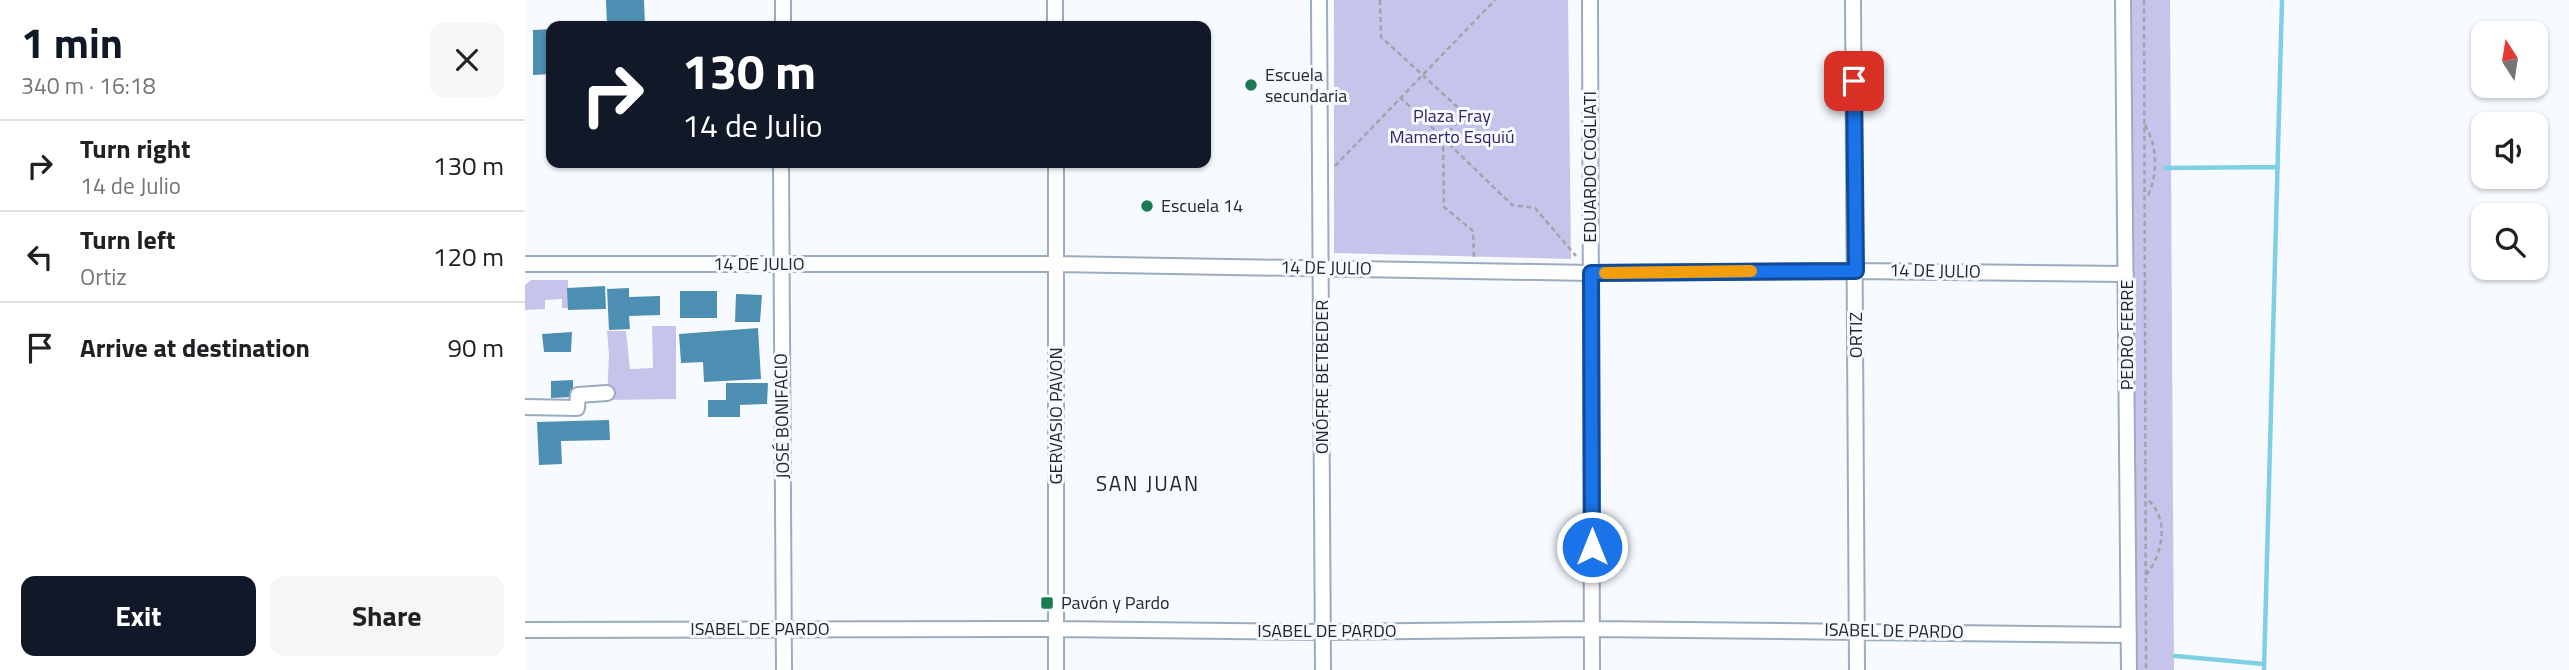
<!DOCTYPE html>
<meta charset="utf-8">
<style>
:root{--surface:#fff;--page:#f6f6f6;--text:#202124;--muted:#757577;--line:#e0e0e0;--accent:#111827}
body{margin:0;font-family:"Titillium Web",sans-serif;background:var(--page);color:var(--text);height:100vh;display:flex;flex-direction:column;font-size:26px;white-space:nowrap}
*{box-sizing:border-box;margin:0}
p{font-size:23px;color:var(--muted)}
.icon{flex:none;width:38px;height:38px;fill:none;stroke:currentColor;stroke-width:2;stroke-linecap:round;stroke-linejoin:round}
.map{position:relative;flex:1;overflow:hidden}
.drawer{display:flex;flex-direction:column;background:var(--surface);width:525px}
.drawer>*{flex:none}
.banner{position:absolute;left:21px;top:21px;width:665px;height:147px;border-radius:14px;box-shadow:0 2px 5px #0004;background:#111827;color:#fff;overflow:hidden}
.needle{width:46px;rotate:348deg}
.tools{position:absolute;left:1946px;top:21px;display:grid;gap:14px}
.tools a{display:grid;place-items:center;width:77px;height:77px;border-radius:14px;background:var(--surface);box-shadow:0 2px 5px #0004;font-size:35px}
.pin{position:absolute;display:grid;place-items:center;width:60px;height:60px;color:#fff;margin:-30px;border-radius:14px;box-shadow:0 4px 10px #0006}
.me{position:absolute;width:77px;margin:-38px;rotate:0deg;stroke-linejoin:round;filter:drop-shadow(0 0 5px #0008)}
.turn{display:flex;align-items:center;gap:24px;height:147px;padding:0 21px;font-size:32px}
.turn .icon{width:91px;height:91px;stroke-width:2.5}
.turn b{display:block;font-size:49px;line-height:60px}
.round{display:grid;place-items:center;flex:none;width:74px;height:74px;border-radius:14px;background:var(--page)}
.headline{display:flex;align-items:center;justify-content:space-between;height:119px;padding:0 21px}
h1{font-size:42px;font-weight:700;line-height:52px;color:var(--accent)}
.cta{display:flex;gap:14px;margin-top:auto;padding:14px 21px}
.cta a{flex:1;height:80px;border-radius:14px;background:var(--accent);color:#fff;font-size:28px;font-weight:700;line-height:80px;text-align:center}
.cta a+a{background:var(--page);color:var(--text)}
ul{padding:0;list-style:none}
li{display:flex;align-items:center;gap:21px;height:91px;padding:0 21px;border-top:2px solid var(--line)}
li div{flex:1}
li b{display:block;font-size:26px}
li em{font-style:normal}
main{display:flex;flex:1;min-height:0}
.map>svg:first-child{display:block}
.green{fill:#c7c4eb}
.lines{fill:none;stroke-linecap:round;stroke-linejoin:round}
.stream{stroke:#7ed1e4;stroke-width:4.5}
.building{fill:#4d8fb2}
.minor-casing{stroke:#9bacc0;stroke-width:18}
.path{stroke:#9ea4a9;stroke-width:2.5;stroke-dasharray:5 3.5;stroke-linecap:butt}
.minor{stroke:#fff;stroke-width:14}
.route-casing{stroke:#114b97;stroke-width:18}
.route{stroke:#1a73e8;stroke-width:12}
.slow{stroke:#f59e0b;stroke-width:12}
.poi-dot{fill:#1b7b53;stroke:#f7fbff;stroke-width:2.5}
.labels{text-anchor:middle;stroke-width:6;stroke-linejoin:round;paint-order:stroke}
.poi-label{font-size:18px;fill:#20272f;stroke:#f7fbff;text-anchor:start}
.park-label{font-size:18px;fill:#34256a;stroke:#f7fbff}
.street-label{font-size:18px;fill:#20272f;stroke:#f7fbff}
.quarter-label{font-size:21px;letter-spacing:2px;fill:#20272f;stroke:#f7fbff}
</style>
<main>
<section class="drawer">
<div class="headline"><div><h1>1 min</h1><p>340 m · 16:18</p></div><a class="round"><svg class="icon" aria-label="close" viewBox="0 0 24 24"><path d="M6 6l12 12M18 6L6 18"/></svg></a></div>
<ul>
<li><svg class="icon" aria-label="right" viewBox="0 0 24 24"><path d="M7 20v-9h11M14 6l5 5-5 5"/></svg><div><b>Turn right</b><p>14 de Julio</p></div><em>130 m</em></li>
<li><svg class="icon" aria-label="left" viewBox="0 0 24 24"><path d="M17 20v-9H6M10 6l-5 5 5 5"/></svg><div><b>Turn left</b><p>Ortiz</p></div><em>120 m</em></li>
<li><svg class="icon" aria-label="arrive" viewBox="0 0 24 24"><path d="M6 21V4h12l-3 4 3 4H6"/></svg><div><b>Arrive at destination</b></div><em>90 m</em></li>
</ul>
<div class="cta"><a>Exit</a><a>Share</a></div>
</section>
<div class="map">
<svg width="2044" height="670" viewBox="0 0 2044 670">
<rect width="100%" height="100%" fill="#f7fbff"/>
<path class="green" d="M809 0H1043L1046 259 809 253Z
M1603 0H1645L1649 670H1609Z
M6 280H43V308H37V299L20 300V309L0 310V285Z
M127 326H151V399L82 400 84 355 82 331H101L105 369 128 368Z"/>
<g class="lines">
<path class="stream" d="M1640 168 1753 167
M1650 656 1739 664
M1739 670 1757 0"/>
</g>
<path class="building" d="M81 0H119L120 26H82Z
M26 29V74L8 75V30Z
M80 286 81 309 43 310 42 288Z
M104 288V297L135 296V315L104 316 105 329 84 330 82 289Z
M155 291H192V318H155Z
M211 294 237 295 235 322H210Z
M233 328 236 379 179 382 178 362 156 363 154 334Z
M47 332 46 352H19L17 334Z
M48 380V397L26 398V381Z
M201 383H243L242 404 215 405V417H183V400H201Z
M84 420 85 440 36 441 37 464 14 465 12 422Z"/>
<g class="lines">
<g class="minor-casing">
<path id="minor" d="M530 0V26
M794 0 798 670
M1065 0 1067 670
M1328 0 1332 670
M1598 0 1604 670
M258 26V0
M256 163 259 670
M531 163V670
M0 264H531L1066 273 1331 271 1601 274
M0 407 52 408 53 395 82 393
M0 630 530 629 798 632 1067 629 1604 635"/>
</g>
<path class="path" d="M855 0 856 37 940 114 918 138 876 98
M1619 0 1621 670
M1620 125C1633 147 1633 175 1622 198
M918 138 987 205 1010 208 1051 256
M918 138 919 207 948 231 949 257
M810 166 970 0
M1621 575C1638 554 1645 518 1622 499"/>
<use href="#minor" class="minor"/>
</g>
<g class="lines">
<g class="route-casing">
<path id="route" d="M1067 547 1066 273 1331 271 1329 81"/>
</g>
<use href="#route" class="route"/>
<path class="slow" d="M1080 273 1226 271"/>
</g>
<g class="poi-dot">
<circle cx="726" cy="85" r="7"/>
<circle cx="622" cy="206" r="7"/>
<rect x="515" y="596" width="14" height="14" rx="3.5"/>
</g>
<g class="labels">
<g class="poi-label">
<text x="740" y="81">Escuela<tspan x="740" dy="21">secundaria</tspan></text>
<text x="636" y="212">Escuela 14</text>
<text x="536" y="609">Pavón y Pardo</text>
</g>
<g class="park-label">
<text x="927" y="122">Plaza Fray<tspan x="927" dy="21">Mamerto Esquiú</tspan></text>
</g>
<g class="street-label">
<text transform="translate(1065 167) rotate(-90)" y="6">EDUARDO COGLIATI</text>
<text x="234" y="270">14 DE JULIO</text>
<text transform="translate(801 268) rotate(1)" y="6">14 DE JULIO</text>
<text transform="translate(1410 271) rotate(1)" y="6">14 DE JULIO</text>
<text transform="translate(1331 335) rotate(-90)" y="6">ORTIZ</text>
<text transform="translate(1602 335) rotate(-90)" y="6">PEDRO FERRE</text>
<text transform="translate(797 377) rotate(-90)" y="6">ONÓFRE BETBEDER</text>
<text transform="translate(257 416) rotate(-91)" y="6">JOSÉ BONIFACIO</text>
<text transform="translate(531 416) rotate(-90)" y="6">GERVASIO PAVON</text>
<text x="235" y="635">ISABEL DE PARDO</text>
<text x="802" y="637">ISABEL DE PARDO</text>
<text transform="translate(1369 631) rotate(1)" y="6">ISABEL DE PARDO</text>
</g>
<g class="quarter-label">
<text x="623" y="491">SAN JUAN</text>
</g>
</g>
</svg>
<div class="tools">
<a><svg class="needle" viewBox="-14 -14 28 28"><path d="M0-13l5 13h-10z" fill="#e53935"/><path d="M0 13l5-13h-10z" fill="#757577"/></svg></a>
<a><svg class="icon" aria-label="sound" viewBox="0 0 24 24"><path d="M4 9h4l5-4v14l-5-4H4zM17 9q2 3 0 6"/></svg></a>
<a><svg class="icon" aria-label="search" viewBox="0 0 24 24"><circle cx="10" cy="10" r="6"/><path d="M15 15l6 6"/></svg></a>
</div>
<div class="pin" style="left:1329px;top:81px;background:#d93025"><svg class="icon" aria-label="arrive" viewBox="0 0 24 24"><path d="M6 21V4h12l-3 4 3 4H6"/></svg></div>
<svg class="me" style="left:1067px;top:547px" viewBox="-20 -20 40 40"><circle r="17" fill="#1a73e8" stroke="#fff" stroke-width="3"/><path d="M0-11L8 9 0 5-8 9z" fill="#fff"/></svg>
<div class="banner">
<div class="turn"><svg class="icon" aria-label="right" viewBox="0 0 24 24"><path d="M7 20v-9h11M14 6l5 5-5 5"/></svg><div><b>130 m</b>14 de Julio</div></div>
</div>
</div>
</main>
